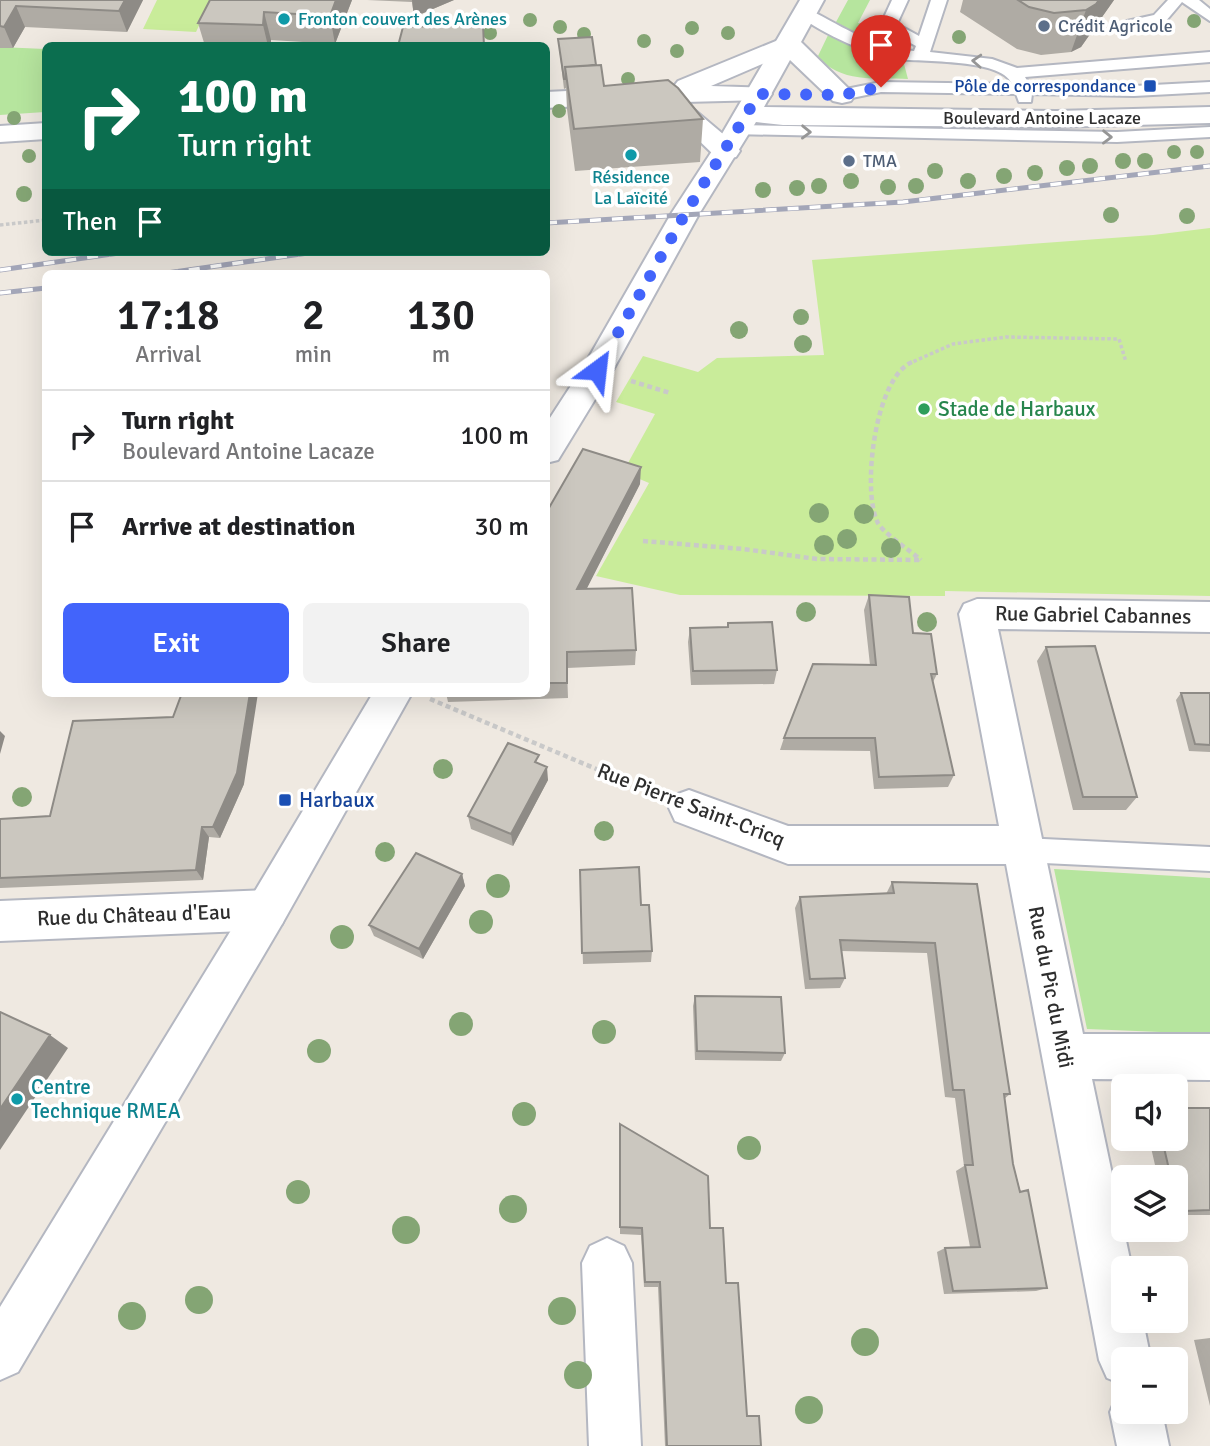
<!DOCTYPE html>
<meta charset="utf-8">
<style>
:root{--surface:#fff;--page:#f2f2f2;--text:#202124;--muted:#757577;--line:#e0e0e0;--accent:#4264fb}
body{margin:0;font-family:Signika,sans-serif;background:var(--page);color:var(--text);height:100vh;display:flex;flex-direction:column;font-size:26px;white-space:nowrap}
*{box-sizing:border-box;margin:0}
p{font-size:23px;color:var(--muted)}
.icon{flex:none;width:38px;height:38px;fill:none;stroke:currentColor;stroke-width:2;stroke-linecap:round;stroke-linejoin:round}
.map{position:relative;flex:1;overflow:hidden}
.sheet{position:absolute;left:42px;top:270px;width:508px;height:427px;display:flex;flex-direction:column;background:var(--surface);border-radius:10px;box-shadow:0 7px 28px #0002}
.sheet>*{flex:none}
.hud{position:absolute;left:42px;top:42px;width:508px;height:214px;border-radius:10px;box-shadow:0 7px 28px #0002;background:#0b6e4f;color:#fff;overflow:hidden}
.buttons{position:absolute;left:1111px;top:1074px;display:grid;gap:14px}
.buttons a{display:grid;place-items:center;width:77px;height:77px;border-radius:10px;background:var(--surface);box-shadow:0 7px 28px #0002;font-size:35px}
.pin{position:absolute;display:grid;place-items:center;width:60px;height:60px;color:#fff;margin:-72px -30px;border-radius:50% 50% 50% 0;rotate:-45deg;box-shadow:0 0 7px #0007}
.pin .icon{rotate:45deg}
.me{position:absolute;width:77px;margin:-38px;rotate:30deg;stroke-linejoin:round;filter:drop-shadow(0 0 5px #0008)}
.turn{display:flex;align-items:center;gap:24px;height:147px;padding:0 21px;font-size:32px}
.turn .icon{width:91px;height:91px;stroke-width:2.5}
.turn b{display:block;font-size:49px;line-height:60px}
.then{display:flex;align-items:center;height:66px;padding:0 21px;background:#0003;gap:14px;font-size:26px}
.eta{display:flex;justify-content:space-evenly;align-items:center;height:119px;text-align:center}
.eta b{font-size:42px;font-weight:600;line-height:49px}
.action{display:flex;gap:14px;margin-top:auto;padding:14px 21px}
.action a{flex:1;height:80px;border-radius:10px;background:var(--accent);color:#fff;font-size:28px;font-weight:600;line-height:80px;text-align:center}
.action a+a{background:var(--page);color:var(--text)}
ul{padding:0;list-style:none}
li{display:flex;align-items:center;gap:21px;height:91px;padding:0 21px;border-top:2px solid var(--line)}
li div{flex:1}
li b{display:block;font-size:26px}
li em{font-style:normal}
.map>svg:first-child{display:block}
.green{fill:#b6e59e}
.pitch{fill:#c9ec9a}
.lines{fill:none;stroke-linecap:round;stroke-linejoin:round}
.lane-casing{stroke:#b4b7c1;stroke-width:4}
.street-casing{stroke:#b4b7c1;stroke-width:4}
.secondary-casing{stroke:#b4b7c1;stroke-width:4}
.path-far1{stroke:#c9c9c9;stroke-width:3.5;stroke-dasharray:3.5 2.5;stroke-linecap:butt}
.path{stroke:#c9c9c9;stroke-width:4.5;stroke-dasharray:5 3.5;stroke-linecap:butt}
.lane{fill:#fff;fill-rule:evenodd}
.street{fill:#fff;fill-rule:evenodd}
.secondary{fill:#fff;fill-rule:evenodd}
.rail-casing{stroke:#a3a6b8;stroke-width:5}
.rail{stroke:#fff;stroke-width:3.5;stroke-dasharray:11;stroke-linecap:butt}
.tree{fill:#84a574}
.wall{fill:#afaba4}
.shaded-wall{fill:#8e8b86}
.building{fill:#cbc7bf;stroke:#8e8b86;stroke-width:2}
.oneway{stroke:#969696}
.route{stroke:#4264fb;stroke-width:12;stroke-dasharray:0 21.6}
.culture-dot{fill:#0f9aa8;stroke:#fff;stroke-width:2.5}
.service-dot{fill:#5c6f8a;stroke:#fff;stroke-width:2.5}
.transit-dot{fill:#1a4fb4;stroke:#fff;stroke-width:2.5}
.leisure-dot{fill:#2e9e5b;stroke:#fff;stroke-width:2.5}
.labels{text-anchor:middle;stroke-width:7;stroke-linejoin:round;paint-order:stroke}
.far-culture-label{font-size:18px;fill:#0d838f;stroke:#fff;text-anchor:start}
.far-service-label{font-size:18px;fill:#4e5e75;stroke:#fff;text-anchor:start}
.far-transit-label{font-size:18px;fill:#164399;stroke:#fff;text-anchor:end}
.far-street-label{font-size:18px;fill:#2e2e2e;stroke:#fff}
.leisure-label{font-size:21px;fill:#27864d;stroke:#fff;text-anchor:start}
.street-label{font-size:21px;fill:#2e2e2e;stroke:#fff}
.transit-label{font-size:21px;fill:#164399;stroke:#fff;text-anchor:start}
.culture-label{font-size:21px;fill:#0d838f;stroke:#fff;text-anchor:start}
</style>
<div class="map">
<svg width="1210" height="1446" viewBox="0 0 1210 1446">
<rect width="100%" height="100%" fill="#efe9e1"/>
<path class="green" d="M848 0H870L858 23 877 27 908 44 910 49C883 52 858 34 836 22Z
M830 31 864 51 904 64 908 79C877 78 838 83 818 56Z
M0 47 45 49V112L0 115Z
M1054 869 1210 878V1034L1087 1029Z"/>
<path class="pitch" d="M157 0H211L196 32 143 29Z
M1210 228V596L945 591V596L680 595 596 576 649 483 623 472 655 414 616 402 643 356 698 372 717 358 824 355 812 260 1153 235Z"/>
<g class="lines">
<g class="lane-casing">
<path id="lane" d="M892 0H908L897 24 919 36 931 0H947L930 52 992 59 1017 68 1210 52V62L1025 77 1029 84 1134 86 1210 82V92L1134 96 1032 94 1031 102H1019L1016 94 881 92 842 100 836 99 834 95 836 91 881 82 1012 84C1001 57 916 63 889 58 868 54 812 29 797 13L805 8 810 10C845 28 874 48 914 51L916 46 880 26Z
M1168 0H1199L1210 9V21L1182 2 1165 22 1133 29 1125 24 1127 21 1154 15Z
M738 125 1117 132 1210 127V137L1117 142 732 134 729 130 732 126Z
M1023 838 1210 847V871L1023 862 1014 858 1010 850 1014 842Z"/>
</g>
<g class="street-casing">
<path id="street" d="M788 36 797 39 801 44 797 49 711 86 768 88 772 94 768 100 685 102 736 145 740 151 736 157 726 159 716 157 685 127 649 102 546 108V92L674 86 678 81Z
M46 123V139L0 142V126Z
M977 599 1210 602V632L998 629 1083 1034H1210V1080L1092 1079 1132 1269H1124V1321H1143L1151 1360H1124V1385L1107 1378 1099 1360 1006 864H788L675 821 669 808 675 795 689 790 788 826H999L959 614 964 604Z
M267 890 282 896 288 910 282 924 267 930 0 941V901Z
M607 1238 624 1246 632 1263 641 1446H589L582 1263 590 1246Z
M1124 1391V1412H1162L1169 1446H1117L1110 1412 1118 1394Z"/>
</g>
<g class="secondary-casing">
<path id="secondary" d="M800 0H824L801 42 855 95 851 101 842 103 833 101 790 60 764 107 1056 111 1210 107V123L1056 127 783 125 756 122 699 214 613 370 558 460 546 463V424L585 364 671 214 712 151Z
M373 693H412L282 924 18 1372 0 1380V1307L252 896Z"/>
</g>
<path class="path-far1" d="M0 225 46 220
M908 364 953 344 1006 337 1119 339 1126 362"/>
<path class="path" d="M912 362C875 378 862 488 877 521 881 532 911 551 921 560
M631 381 670 393
M643 541 743 549 817 559 920 560
M430 699 651 792"/>
<use href="#lane" class="lane"/>
<use href="#street" class="street"/>
<use href="#secondary" class="secondary"/>
<g class="rail-casing">
<path id="rail" d="M546 223 903 202 1210 166
M0 270 126 252
M167 273 315 252
M0 293 46 288"/>
</g>
<use href="#rail" class="rail"/>
</g>
<g class="tree">
<circle cx="530" cy="20" r="7"/>
<circle cx="1194" cy="21" r="7"/>
<circle cx="560" cy="27" r="7"/>
<circle cx="692" cy="28" r="7"/>
<circle cx="490" cy="33" r="7"/>
<circle cx="728" cy="33" r="7"/>
<circle cx="584" cy="34" r="7"/>
<circle cx="883" cy="36" r="7"/>
<circle cx="959" cy="37" r="7"/>
<circle cx="644" cy="41" r="7"/>
<circle cx="677" cy="51" r="7"/>
<circle cx="628" cy="79" r="7"/>
<circle cx="559" cy="111" r="7"/>
<circle cx="14" cy="118" r="7"/>
<circle cx="1174" cy="152" r="7"/>
<circle cx="1197" cy="152" r="7"/>
<circle cx="29" cy="156" r="7"/>
<circle cx="1123" cy="161" r="8"/>
<circle cx="1145" cy="161" r="8"/>
<circle cx="1090" cy="166" r="8"/>
<circle cx="1067" cy="168" r="8"/>
<circle cx="935" cy="171" r="8"/>
<circle cx="1035" cy="173" r="8"/>
<circle cx="1004" cy="176" r="8"/>
<circle cx="851" cy="181" r="8"/>
<circle cx="968" cy="181" r="8"/>
<circle cx="819" cy="186" r="8"/>
<circle cx="916" cy="186" r="8"/>
<circle cx="888" cy="187" r="8"/>
<circle cx="797" cy="188" r="8"/>
<circle cx="763" cy="190" r="8"/>
<circle cx="24" cy="194" r="8"/>
<circle cx="1111" cy="215" r="8"/>
<circle cx="1187" cy="216" r="8"/>
<circle cx="801" cy="317" r="8"/>
<circle cx="739" cy="330" r="9"/>
<circle cx="803" cy="344" r="9"/>
<circle cx="819" cy="513" r="10"/>
<circle cx="864" cy="514" r="10"/>
<circle cx="847" cy="539" r="10"/>
<circle cx="824" cy="545" r="10"/>
<circle cx="891" cy="548" r="10"/>
<circle cx="806" cy="612" r="10"/>
<circle cx="927" cy="622" r="10"/>
<circle cx="443" cy="769" r="10"/>
<circle cx="22" cy="797" r="10"/>
<circle cx="604" cy="831" r="10"/>
<circle cx="385" cy="852" r="10"/>
<circle cx="498" cy="886" r="12"/>
<circle cx="481" cy="922" r="12"/>
<circle cx="342" cy="937" r="12"/>
<circle cx="461" cy="1024" r="12"/>
<circle cx="604" cy="1032" r="12"/>
<circle cx="319" cy="1051" r="12"/>
<circle cx="524" cy="1114" r="12"/>
<circle cx="749" cy="1148" r="12"/>
<circle cx="298" cy="1192" r="12"/>
<circle cx="513" cy="1209" r="14"/>
<circle cx="406" cy="1230" r="14"/>
<circle cx="199" cy="1300" r="14"/>
<circle cx="562" cy="1311" r="14"/>
<circle cx="132" cy="1316" r="14"/>
<circle cx="865" cy="1342" r="14"/>
<circle cx="578" cy="1375" r="14"/>
<circle cx="809" cy="1410" r="14"/>
</g>
<path class="wall" d="M0 0H143L127 32 25 27 13 48H0Z
M210 0H352L335 44 271 40V46H205L198 23Z
M367 0H454L414 17 412 2Z
M963 0H1114L1081 47 1071 52 1041 55 1017 49 960 12Z
M558 39 596 65 604 86 703 119 700 162 575 171 567 109 566 88 564 89Z
M640 484 586 589 636 650 635 665 567 668 568 698 448 702 446 693H546V513Z
M869 595 913 633 937 674 933 682 954 775 948 787 874 789 870 751 780 750 784 738 870 665 864 610Z
M728 623 777 670 774 684 691 685 688 642 690 628 727 627Z
M1046 647 1137 797 1126 810H1073L1037 661Z
M1181 693H1210V752L1189 751 1176 700Z
M540 764 548 780 513 846 471 829 468 816Z
M244 784 220 838 209 837 203 880 0 888V819L50 816Z
M580 870 641 905 652 951 651 962 583 964Z
M462 874 465 886 423 959 374 936 369 925Z
M892 882 977 884 1010 1094 1004 1099 1013 1164 1047 1288 1036 1291 944 1294 937 1252 945 1248 970 1247 956 1171 964 1166 955 1098 945 1097 927 953 841 951 845 978 840 988 805 989 795 908 800 897 886 894Z
M695 996 785 1053 781 1061 695 1060 693 1006Z
M1210 1108V1215H1176V1178H1158L1149 1139H1176Z
M620 1124 710 1228 726 1283 747 1416 761 1446H665L658 1287H644L641 1235 620 1234Z
M1210 1338V1406L1194 1340Z"/>
<path class="shaded-wall" d="M125 0H143L127 32 119 11Z
M336 0H352L335 44 330 16Z
M412 0H454L414 17Z
M1099 0H1114L1081 47 1071 52 1086 10Z
M16 6 25 27 13 48 4 27Z
M264 12 271 40V46H268L263 25Z
M641 467 640 484 578 606 577 589Z
M250 693H258L244 784 220 838 213 827Z
M0 731 5 736 0 754Z
M547 767 548 780 513 846 511 834Z
M202 827 209 837 203 880 196 870Z
M462 874 465 886 423 959 419 949Z
M50 1035 68 1048 0 1150V1109Z"/>
<path class="building" d="M0 0H125L119 11 16 6 4 27 0 26Z
M210 0H336L330 16 264 12 263 25 198 23Z
M1018 0H1099L1096 4 1086 10 1054 13 1029 7Z
M483 25 484 46H398L403 27Z
M592 37 596 65 565 67 566 79H564L558 39Z
M601 65 604 86 668 80 678 88 703 119 574 129 565 67Z
M583 449 641 467 577 589 632 588 636 650 567 652V683H546V513Z
M869 595 909 597 913 633 931 634 937 674H931L954 775 879 777 875 738H784L813 664 876 665Z
M772 622 777 670 693 671 690 628 728 627V623Z
M1095 646 1137 797H1083L1046 647Z
M182 693H250L237 773 213 827H202L196 870 0 878V819L50 816 73 721 173 717Z
M1181 693H1210V745L1195 744Z
M508 743 539 755 535 762 547 767 511 834 468 816Z
M416 853 462 874 419 949 369 925Z
M639 867 641 905H649L652 951 582 953 580 870Z
M892 882 977 884 1010 1094H1004L1013 1164 1020 1192 1028 1190 1047 1288 953 1291 945 1248 980 1247 965 1165H973L964 1090H953L935 943 840 940 845 978 810 979 800 897 894 893Z
M695 996 781 997 785 1053 697 1051Z
M0 1012 50 1035 0 1109Z
M1176 1108H1210V1210L1184 1211 1176 1182V1178H1171L1162 1139H1176Z
M620 1124 708 1176 710 1228H723L726 1283H738L747 1416H759L761 1446H667L660 1282H645L642 1228 620 1227Z"/>
<defs><path id="oneway-chevron" d="M-2-3.5L2.5 0L-2 3.5" fill="none" stroke-width="1.6" stroke-linecap="round" stroke-linejoin="round" transform="scale(1.75)"/></defs>
<g class="oneway">
<use href="#oneway-chevron" transform="translate(977 61) rotate(-177)"/>
<use href="#oneway-chevron" transform="translate(806 132) rotate(1)"/>
<use href="#oneway-chevron" transform="translate(1107 137) rotate(1)"/>
</g>
<g class="lines">
<path class="route" d="M597 370 685 214 759 94 842 95 881 87"/>
</g>
<g class="culture-dot">
<circle cx="284" cy="19" r="7"/>
<circle cx="631" cy="155" r="7"/>
<circle cx="17" cy="1099" r="7"/>
</g>
<g class="service-dot">
<circle cx="1044" cy="26" r="7"/>
<circle cx="849" cy="161" r="7"/>
</g>
<g class="transit-dot">
<rect x="1143" y="79" width="14" height="14" rx="3.5"/>
<rect x="278" y="793" width="14" height="14" rx="3.5"/>
</g>
<circle class="leisure-dot" cx="924" cy="409" r="7"/>
<g class="labels">
<g class="far-culture-label">
<text x="298" y="25">Fronton couvert des Arènes</text>
<text x="631" y="183" text-anchor="middle">Résidence<tspan x="631" dy="21">La Laïcité</tspan></text>
</g>
<g class="far-service-label">
<text x="1058" y="32">Crédit Agricole</text>
<text x="863" y="167">TMA</text>
</g>
<g class="far-transit-label">
<text x="1136" y="92">Pôle de correspondance</text>
</g>
<g class="far-street-label">
<text x="1042" y="124">Boulevard Antoine Lacaze</text>
</g>
<g class="leisure-label">
<text x="938" y="416">Stade de Harbaux</text>
</g>
<g class="street-label">
<text transform="translate(1093 615) rotate(1)" y="7">Rue Gabriel Cabannes</text>
<text transform="translate(691 805) rotate(21)" y="7">Rue Pierre Saint-Cricq</text>
<text transform="translate(134 915) rotate(-2)" y="7">Rue du Château d'Eau</text>
<text transform="translate(1051 987) rotate(79)" y="7">Rue du Pic du Midi</text>
</g>
<g class="transit-label">
<text x="299" y="807">Harbaux</text>
</g>
<g class="culture-label">
<text x="31" y="1094">Centre<tspan x="31" dy="24">Technique RMEA</tspan></text>
</g>
</g>
</svg>
<div class="buttons">
<a><svg class="icon" aria-label="sound" viewBox="0 0 24 24"><path d="M4 9h4l5-4v14l-5-4H4zM17 9q2 3 0 6"/></svg></a>
<a><svg class="icon" aria-label="layers" viewBox="0 0 24 24"><path d="M12 4l9 5-9 5-9-5zM3 14l9 5 9-5"/></svg></a>
<a>+</a>
<a>−</a>
</div>
<div class="pin" style="left:881px;top:87px;background:#d93025"><svg class="icon" aria-label="arrive" viewBox="0 0 24 24"><path d="M6 21V4h12l-3 4 3 4H6"/></svg></div>
<svg class="me" style="left:597px;top:370px" viewBox="-20 -20 40 40"><path d="M0-17L14 15 0 8-14 15z" fill="#4264fb" stroke="#fff" stroke-width="4"/></svg>
<div class="hud">
<div class="turn"><svg class="icon" aria-label="right" viewBox="0 0 24 24"><path d="M7 20v-9h11M14 6l5 5-5 5"/></svg><div><b>100 m</b>Turn right</div></div>
<div class="then">Then<svg class="icon" aria-label="arrive" viewBox="0 0 24 24"><path d="M6 21V4h12l-3 4 3 4H6"/></svg></div>
</div>
<section class="sheet">
<div class="eta">
<div><b>17:18</b><p>Arrival</p></div>
<div><b>2</b><p>min</p></div>
<div><b>130</b><p>m</p></div>
</div>
<ul>
<li><svg class="icon" aria-label="right" viewBox="0 0 24 24"><path d="M7 20v-9h11M14 6l5 5-5 5"/></svg><div><b>Turn right</b><p>Boulevard Antoine Lacaze</p></div><em>100 m</em></li>
<li><svg class="icon" aria-label="arrive" viewBox="0 0 24 24"><path d="M6 21V4h12l-3 4 3 4H6"/></svg><div><b>Arrive at destination</b></div><em>30 m</em></li>
</ul>
<div class="action"><a>Exit</a><a>Share</a></div>
</section>
</div>
